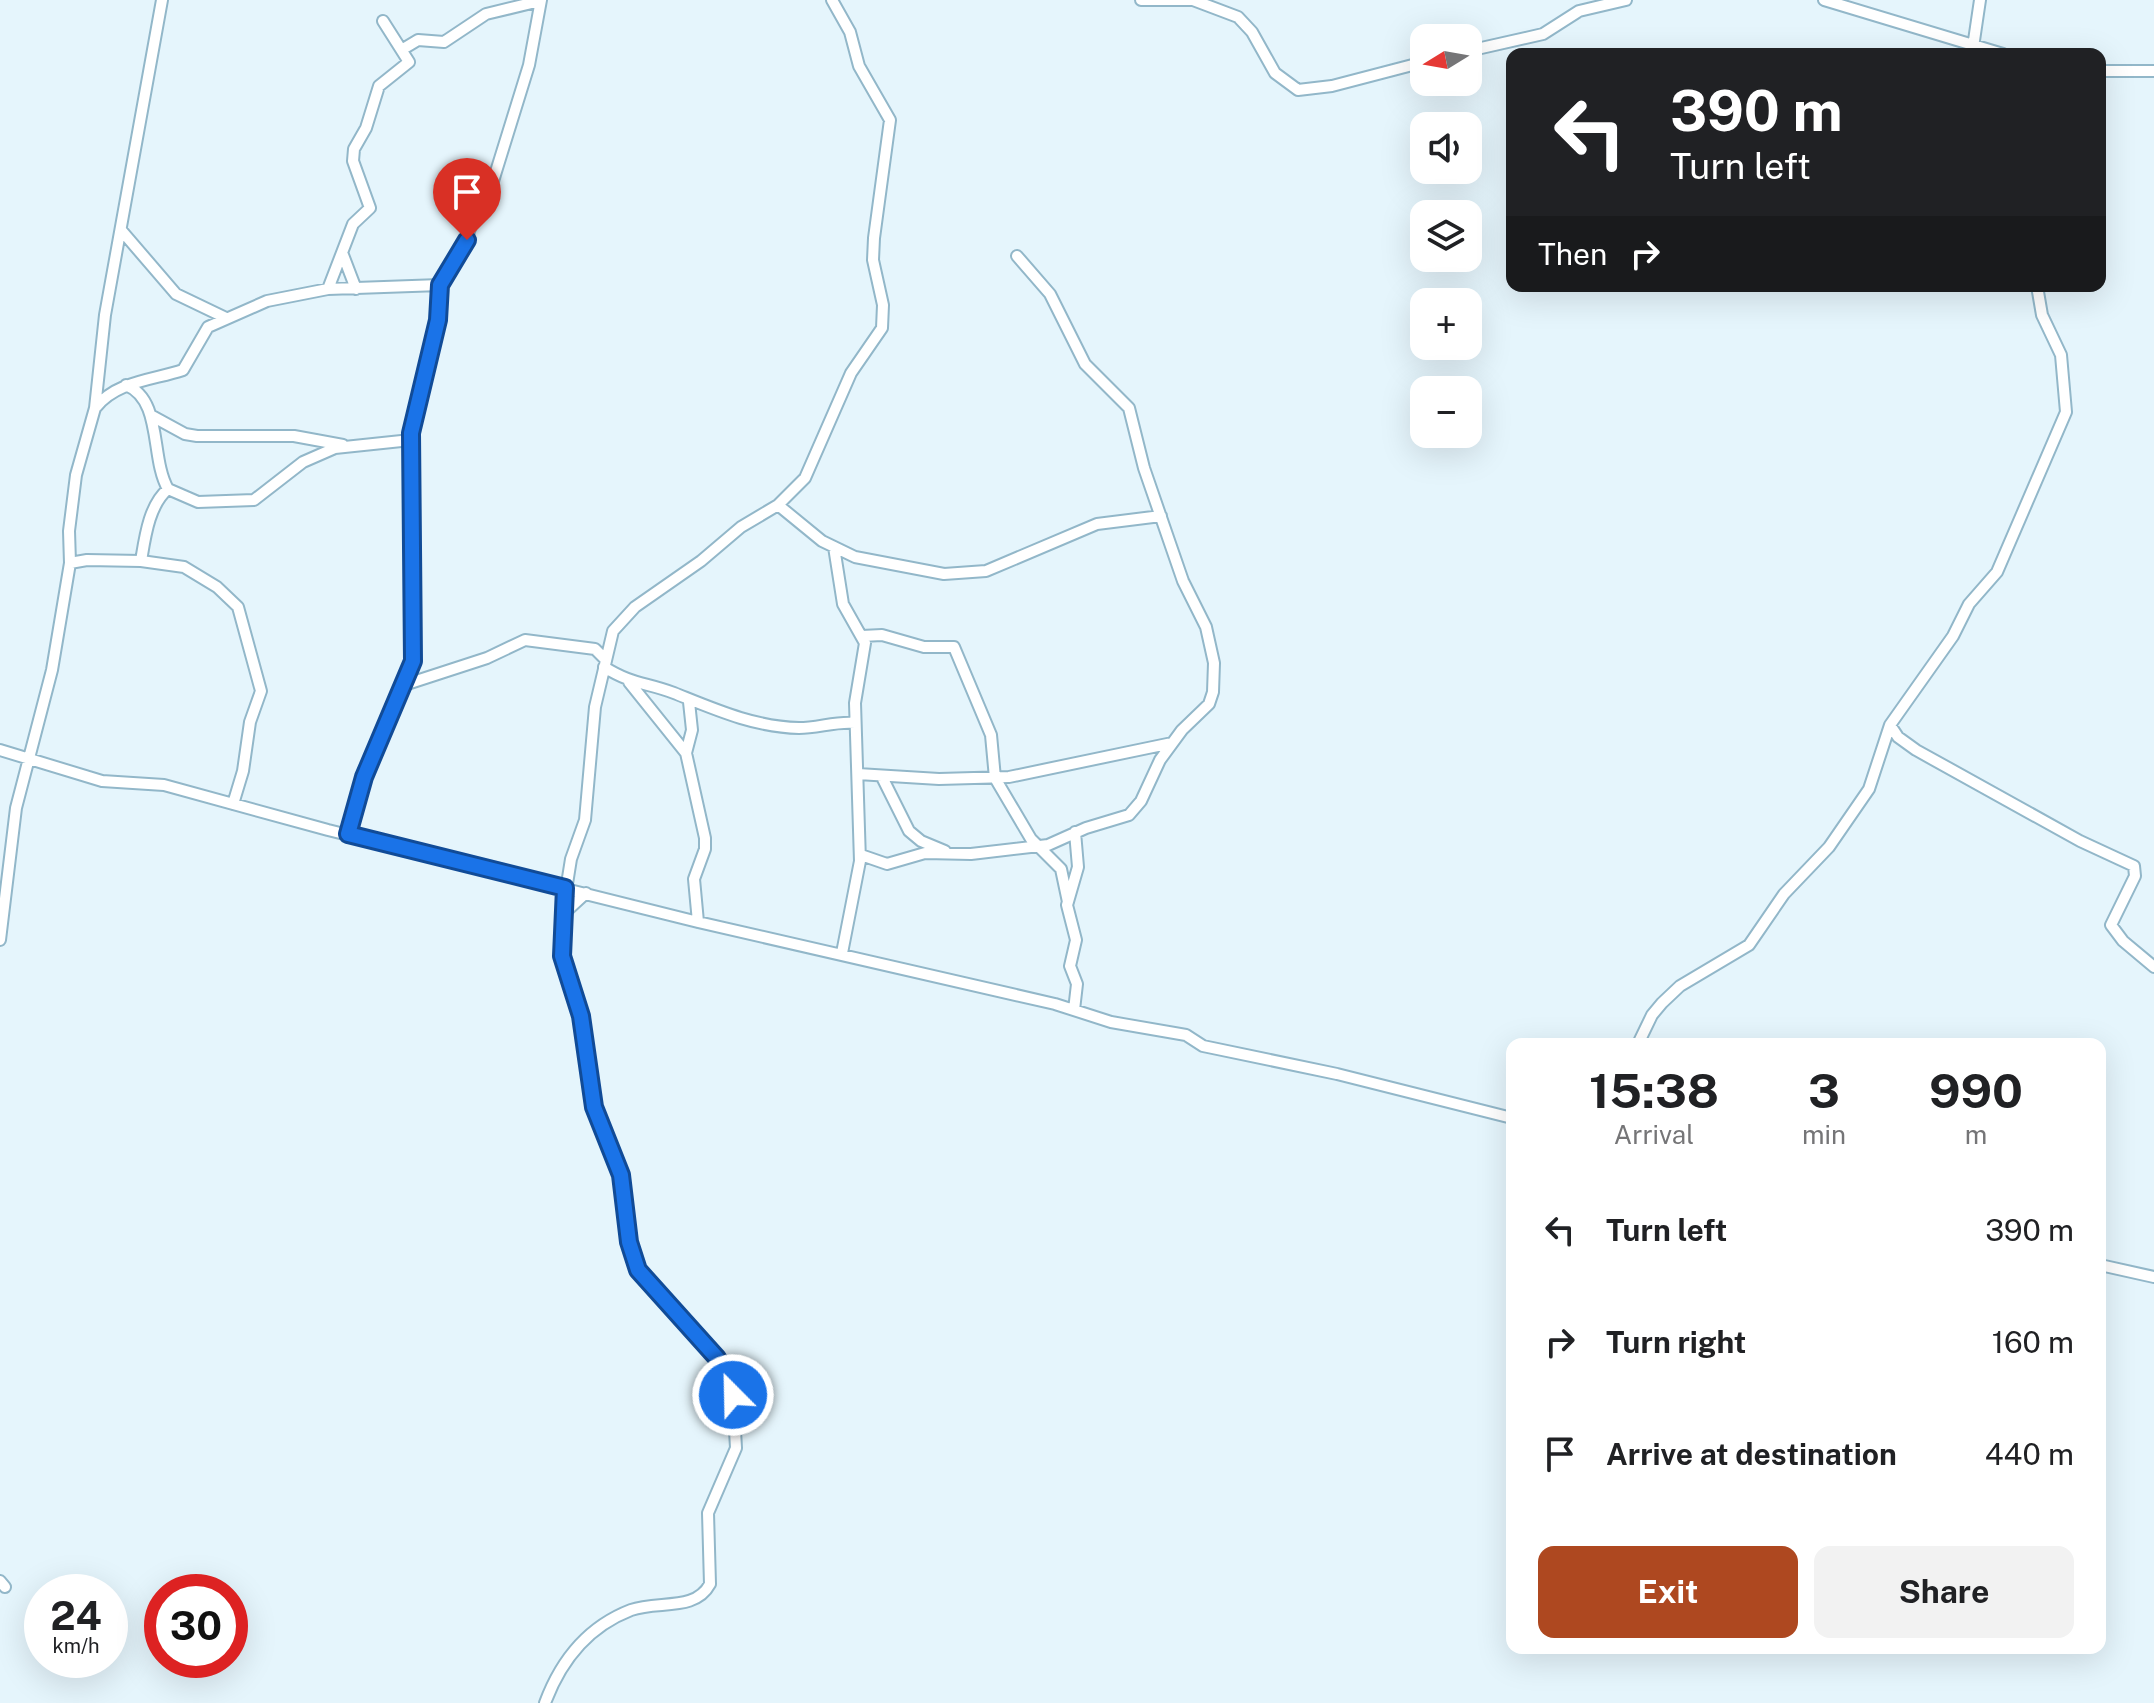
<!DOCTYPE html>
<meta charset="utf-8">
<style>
:root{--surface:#fff;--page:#f2f2f2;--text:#202124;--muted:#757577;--accent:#ae4820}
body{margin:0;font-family:"Public Sans",sans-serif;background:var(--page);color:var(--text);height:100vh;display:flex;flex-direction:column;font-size:30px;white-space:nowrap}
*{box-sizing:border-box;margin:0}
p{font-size:26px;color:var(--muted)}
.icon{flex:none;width:44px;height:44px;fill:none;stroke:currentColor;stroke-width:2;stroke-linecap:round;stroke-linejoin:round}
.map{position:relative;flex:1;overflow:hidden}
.panel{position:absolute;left:1506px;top:1038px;width:600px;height:616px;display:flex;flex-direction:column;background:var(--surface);border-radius:16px;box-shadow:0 8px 32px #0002}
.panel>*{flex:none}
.banner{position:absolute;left:1506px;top:48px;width:600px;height:244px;border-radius:16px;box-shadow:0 8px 32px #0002;background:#202124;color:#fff;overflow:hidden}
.needle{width:52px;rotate:259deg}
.buttons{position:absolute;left:1410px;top:24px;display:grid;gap:16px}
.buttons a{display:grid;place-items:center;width:72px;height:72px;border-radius:16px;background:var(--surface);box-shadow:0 8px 32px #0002;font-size:40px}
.speed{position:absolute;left:24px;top:1574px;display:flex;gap:16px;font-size:40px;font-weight:700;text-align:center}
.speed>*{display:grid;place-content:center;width:104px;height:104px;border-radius:50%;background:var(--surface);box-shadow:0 8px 32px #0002;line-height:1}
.speed small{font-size:20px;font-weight:400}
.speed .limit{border:12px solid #d22;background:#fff;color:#111}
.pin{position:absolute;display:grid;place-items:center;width:68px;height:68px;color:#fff;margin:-82px -34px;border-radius:50% 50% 50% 0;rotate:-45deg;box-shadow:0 0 8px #0007}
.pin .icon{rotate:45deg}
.me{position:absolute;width:88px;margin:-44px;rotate:337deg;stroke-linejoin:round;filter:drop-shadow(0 0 6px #0008)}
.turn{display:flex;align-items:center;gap:28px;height:168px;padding:0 32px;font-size:36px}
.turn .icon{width:104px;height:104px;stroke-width:2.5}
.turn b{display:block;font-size:56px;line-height:68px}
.then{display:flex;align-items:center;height:76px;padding:0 32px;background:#0003;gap:16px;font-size:30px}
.eta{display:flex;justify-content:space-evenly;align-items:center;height:136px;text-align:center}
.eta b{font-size:48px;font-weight:700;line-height:56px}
.action{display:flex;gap:16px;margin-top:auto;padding:16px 32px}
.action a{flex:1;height:92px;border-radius:16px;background:var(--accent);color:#fff;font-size:32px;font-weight:700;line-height:92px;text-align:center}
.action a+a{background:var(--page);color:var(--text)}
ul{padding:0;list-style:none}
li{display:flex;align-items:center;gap:24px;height:112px;padding:0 32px}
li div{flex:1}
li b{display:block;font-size:30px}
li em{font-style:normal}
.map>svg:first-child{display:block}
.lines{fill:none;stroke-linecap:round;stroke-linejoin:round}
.minor-casing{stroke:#92b7c9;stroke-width:14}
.minor{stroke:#fff;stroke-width:10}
.route-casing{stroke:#114b97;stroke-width:20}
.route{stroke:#1a73e8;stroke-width:14}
</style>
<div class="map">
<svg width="2154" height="1703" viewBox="0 0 2154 1703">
<rect width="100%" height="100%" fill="#e5f5fc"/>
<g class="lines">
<g class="minor-casing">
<path id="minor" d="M1141 0H1193L1238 17 1252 32 1275 73 1298 90 1332 86 1424 62
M1824 0 2003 54
M403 49 418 40 444 42 486 14 540 1
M1468 51 1543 34 1579 11 1626 0
M1972 54 1980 0
M2100 71H2154
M121 230 176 294 226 318
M343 255 356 289
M328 289 353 224 370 208 353 161 354 149 366 128 379 86 409 62 383 21
M126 385C163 400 150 458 168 489
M96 407C117 381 153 380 183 370L208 327 267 301 328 289 440 285
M152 416 185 434 197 436H294L343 445
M778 505 822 541 855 557 944 574 986 571 1097 524 1161 516
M834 547 843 604 865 643 855 703 860 861 842 953
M141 561C145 537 149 505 168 489L198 502 254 500 303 462 335 448 411 440
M70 563 87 560 141 561 184 567 217 587 238 607 261 691 250 722 243 771 233 804
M862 636 882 635 924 647H954L991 735 995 778 1031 839 1061 869 1068 902
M604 667C633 685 645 682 674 693 714 709 754 727 799 728 818 728 836 721 855 723
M629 682 686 753 705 838V849L694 879 698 922
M404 685 487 658 525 640 595 649 605 659
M1890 725 1898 737 1916 750 2080 841 2134 866 2135 876 2111 925 2123 941 2154 967
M0 750 102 781 164 785 328 830 698 922 1055 1004 1111 1022 1186 1035 1203 1046 1337 1074 1512 1118
M686 753 692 730 689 702
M858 774 939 779 1009 777 1172 743
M882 777 909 831 921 841 945 851
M348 834 364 777 413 661 411 440 438 320 440 285 462 253 473 219 490 191 529 65 541 0
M861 855 887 864 925 853 971 854 1048 845 1086 828 1129 815 1141 801 1160 760 1182 730 1209 704 1213 692 1214 663 1206 627 1183 581 1144 468 1129 408 1085 364 1050 294 1017 256
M562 915 586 893
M0 940 16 808 52 670 70 563 69 531 76 475 95 408 105 315 162 0
M1074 1010 1077 984 1070 966 1076 940 1067 905 1078 867 1075 832
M1638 1044 1652 1015 1662 1003 1680 986 1749 945 1784 894 1829 847 1869 789 1890 725 1953 636 1969 604 1997 572 2066 412 2061 355 2042 315 2037 286
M2100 1265 2154 1277
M0 1581 5 1587
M545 1703C561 1660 587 1627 631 1610 658 1600 695 1612 710 1584L708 1513 736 1448 733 1395 727 1374 717 1358 638 1270 629 1242 621 1175 594 1107 581 1016 562 956V915L571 859 585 820 595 707 613 631 635 607 701 561 741 527 778 505 805 478 851 373 882 328 883 305 873 260 874 238 890 120 859 66 850 32 832 0"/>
</g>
<use href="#minor" class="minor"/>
</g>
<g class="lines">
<g class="route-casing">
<path id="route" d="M467 240 440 285 438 320 411 433 413 661 364 777 348 834 565 888 562 956 581 1016 594 1107 621 1175 629 1242 638 1270 717 1358 727 1374 733 1395"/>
</g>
<use href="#route" class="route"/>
</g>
</svg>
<div class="buttons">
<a><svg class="needle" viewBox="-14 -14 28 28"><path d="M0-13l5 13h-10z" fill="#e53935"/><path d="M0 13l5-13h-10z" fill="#757577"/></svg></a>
<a><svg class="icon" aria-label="sound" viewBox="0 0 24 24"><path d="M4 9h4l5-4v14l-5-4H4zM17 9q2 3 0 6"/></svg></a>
<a><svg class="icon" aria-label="layers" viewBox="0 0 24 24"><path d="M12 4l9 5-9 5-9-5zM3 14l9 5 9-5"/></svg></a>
<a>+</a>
<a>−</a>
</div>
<div class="speed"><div>24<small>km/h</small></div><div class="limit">30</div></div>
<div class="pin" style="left:467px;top:240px;background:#d93025"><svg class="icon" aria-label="arrive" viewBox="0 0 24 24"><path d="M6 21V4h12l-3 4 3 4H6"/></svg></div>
<svg class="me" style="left:733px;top:1395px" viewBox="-20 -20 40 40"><circle r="17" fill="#1a73e8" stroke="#fff" stroke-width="3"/><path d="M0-11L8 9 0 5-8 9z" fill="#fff"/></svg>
<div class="banner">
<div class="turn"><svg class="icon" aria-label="left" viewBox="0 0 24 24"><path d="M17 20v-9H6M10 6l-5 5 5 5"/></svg><div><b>390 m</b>Turn left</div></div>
<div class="then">Then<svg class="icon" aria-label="right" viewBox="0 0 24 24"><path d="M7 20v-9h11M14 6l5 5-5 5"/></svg></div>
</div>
<section class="panel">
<div class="eta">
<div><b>15:38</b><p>Arrival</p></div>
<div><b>3</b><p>min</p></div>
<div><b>990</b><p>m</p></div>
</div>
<ul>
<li><svg class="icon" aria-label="left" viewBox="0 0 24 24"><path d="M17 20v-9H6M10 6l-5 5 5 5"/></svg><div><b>Turn left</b></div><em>390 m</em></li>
<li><svg class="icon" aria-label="right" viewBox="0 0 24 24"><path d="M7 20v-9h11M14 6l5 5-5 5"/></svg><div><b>Turn right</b></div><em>160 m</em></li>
<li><svg class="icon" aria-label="arrive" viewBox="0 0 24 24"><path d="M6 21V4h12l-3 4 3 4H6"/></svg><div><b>Arrive at destination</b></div><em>440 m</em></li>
</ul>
<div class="action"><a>Exit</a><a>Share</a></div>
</section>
</div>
